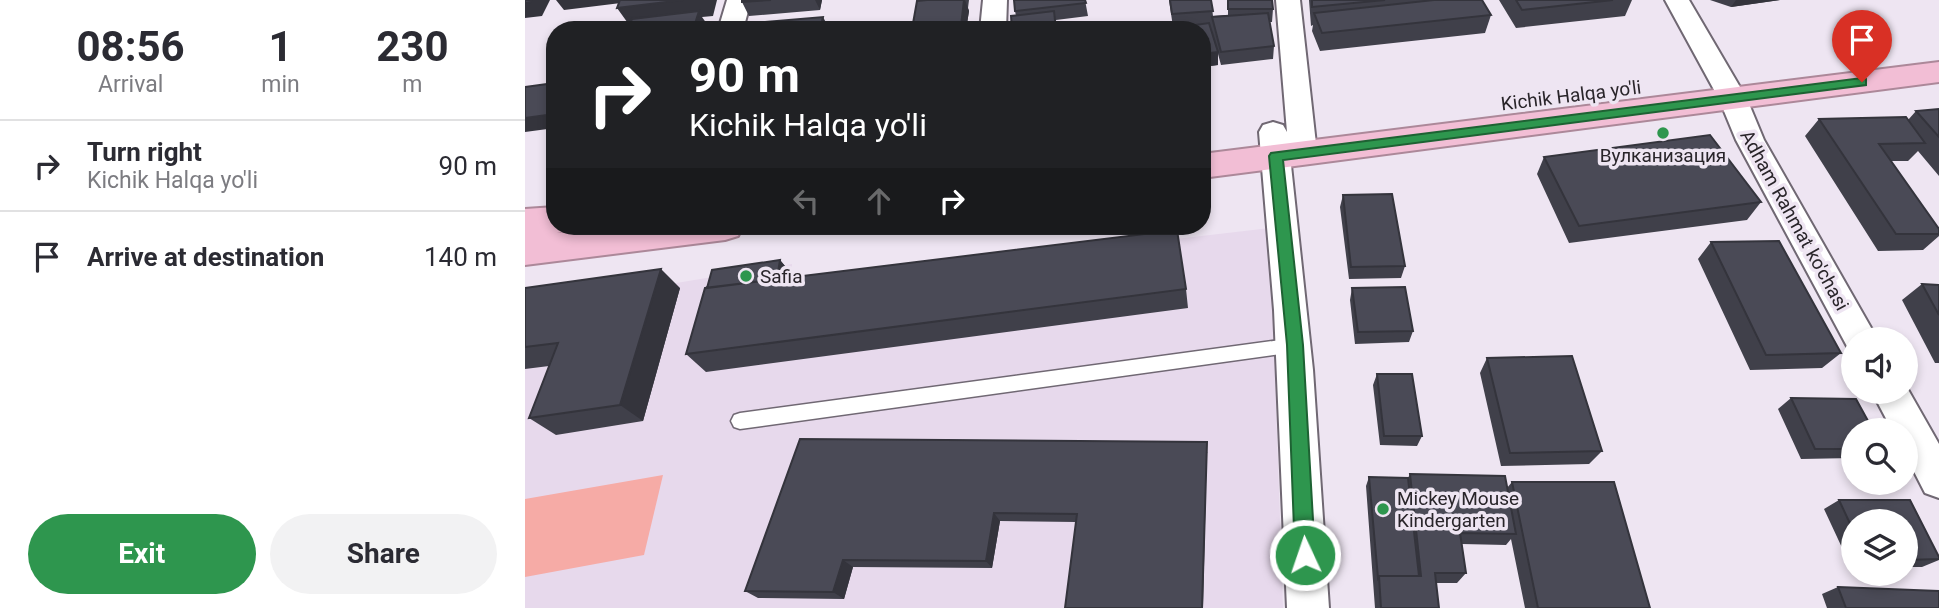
<!DOCTYPE html>
<meta charset="utf-8">
<style>
:root{--surface:#fff;--page:#f2f2f3;--text:#2b2b33;--muted:#7c7c81;--line:#e1e1e2;--accent:#2e964e}
body{margin:0;font-family:Roboto,sans-serif;background:var(--page);color:var(--text);height:100vh;display:flex;flex-direction:column;font-size:26px;white-space:nowrap}
*{box-sizing:border-box;margin:0}
p{font-size:23px;color:var(--muted)}
.icon{flex:none;width:38px;height:38px;fill:none;stroke:currentColor;stroke-width:2;stroke-linecap:round;stroke-linejoin:round}
.map{position:relative;flex:1;overflow:hidden}
.drawer{display:flex;flex-direction:column;background:var(--surface);width:525px}
.drawer>*{flex:none}
.hud{position:absolute;left:21px;top:21px;width:665px;height:214px;border-radius:28px;box-shadow:0 4px 10px #0003;background:#202124;color:#fff;overflow:hidden}
.buttons{position:absolute;left:1316px;top:327px;display:grid;gap:14px}
.buttons a{display:grid;place-items:center;width:77px;height:77px;border-radius:50%;background:var(--surface);box-shadow:0 4px 10px #0003;font-size:35px}
.pin{position:absolute;display:grid;place-items:center;width:60px;height:60px;color:#fff;margin:-72px -30px;border-radius:50% 50% 50% 0;rotate:-45deg;box-shadow:0 0 7px #0007}
.pin .icon{rotate:45deg}
.me{position:absolute;width:77px;margin:-38px;rotate:357deg;stroke-linejoin:round;filter:drop-shadow(0 0 5px #0008)}
.turn{display:flex;align-items:center;gap:24px;height:147px;padding:0 28px;font-size:32px}
.turn .icon{width:91px;height:91px;stroke-width:2.5}
.turn b{display:block;font-size:49px;line-height:60px}
.lanes{display:flex;align-items:center;height:66px;padding:0 28px;background:#0003;justify-content:center;gap:35px;direction:ltr}
.lanes .off{opacity:.35}
.eta{display:flex;justify-content:space-evenly;align-items:center;height:119px;text-align:center}
.eta b{font-size:42px;font-weight:700;line-height:49px}
.cta{display:flex;gap:14px;margin-top:auto;padding:14px 28px}
.cta a{flex:1;height:80px;border-radius:42px;background:var(--accent);color:#fff;font-size:28px;font-weight:700;line-height:80px;text-align:center}
.cta a+a{background:var(--page);color:var(--text)}
ul{padding:0;list-style:none}
li{display:flex;align-items:center;gap:21px;height:91px;padding:0 28px;border-top:2px solid var(--line)}
li div{flex:1}
li b{display:block;font-size:26px}
li em{font-style:normal}
main{display:flex;flex:1;min-height:0}
.map>svg:first-child{display:block}
.built{fill:#e7d9ec}
.green{fill:#f6aba6}
.lines{fill:none;stroke-linecap:round;stroke-linejoin:round}
.lane-casing{stroke:#706873;stroke-width:3}
.street-casing{stroke:#706873;stroke-width:4}
.highway-casing{stroke:#ac8899;stroke-width:4}
.lane{fill:#fff;fill-rule:evenodd}
.street{fill:#fff;fill-rule:evenodd}
.highway{fill:#f2bed5;fill-rule:evenodd}
.wall{fill:#40404a}
.shaded-wall{fill:#34343c}
.building{fill:#4a4a56;stroke:#34343c;stroke-width:2}
.route{fill:#2e964e;stroke:#1e6233;stroke-width:2}
.poi-dot{fill:#2e964e;stroke:#eee5f2;stroke-width:2.5}
.labels{text-anchor:middle;stroke-width:7;stroke-linejoin:round;paint-order:stroke}
.street-label{font-size:19px;fill:#29252a;stroke:#eee5f2}
.poi-label{font-size:19px;fill:#29252a;stroke:#eee5f2;text-anchor:start}
</style>
<main>
<section class="drawer">
<div class="eta">
<div><b>08:56</b><p>Arrival</p></div>
<div><b>1</b><p>min</p></div>
<div><b>230</b><p>m</p></div>
</div>
<ul>
<li><svg class="icon" aria-label="right" viewBox="0 0 24 24"><path d="M7 20v-9h11M14 6l5 5-5 5"/></svg><div><b>Turn right</b><p>Kichik Halqa yo'li</p></div><em>90 m</em></li>
<li><svg class="icon" aria-label="arrive" viewBox="0 0 24 24"><path d="M6 21V4h12l-3 4 3 4H6"/></svg><div><b>Arrive at destination</b></div><em>140 m</em></li>
</ul>
<div class="cta"><a>Exit</a><a>Share</a></div>
</section>
<div class="map">
<svg width="1414" height="608" viewBox="0 0 1414 608">
<rect width="100%" height="100%" fill="#eee5f2"/>
<path class="built" d="M745 228 758 608H0V308L267 264 265 284Z"/>
<path class="green" d="M138 475 119 555 0 577V499Z"/>
<g class="lines">
<g class="lane-casing">
<path id="lane" d="M770 338 776 340 778 345 776 350 770 352 215 429 209 427 206 421 209 415 215 413Z"/>
</g>
<g class="street-casing">
<path id="street" d="M202 0H226L218 30H193Z
M458 0H482L481 30H455Z
M751 0H775L792 153 788 160 778 163 768 160 765 156 788 370 804 608H762L749 310 734 132 738 125 748 122 758 125 762 132Z
M1140 0H1164L1222 99 1239 140 1353 340H1328V352L1324 350 1211 140 1194 99Z
M1381 386 1414 444V498L1400 493 1381 456V430H1367L1347 392H1381Z"/>
</g>
<g class="highway-casing">
<path id="highway" d="M1414 62V82L677 178V154Z
M30 207V226H45L43 230 32 233 90 226H218L213 236 200 240 0 265V237L7 236 0 237V209Z"/>
</g>
<use href="#lane" class="lane"/>
<use href="#street" class="street"/>
<use href="#highway" class="highway"/>
</g>
<path class="wall" d="M217 0H297L295 10 224 16 217 2Z
M401 0H444L443 8 444 11 441 30H387Z
M560 0 563 16 531 20 532 30 491 16 490 11Z
M644 0H686L688 16 703 15V0L748 9 747 22H745L749 46 748 59 696 65 693 54V65L677 67V30L648 27Z
M784 0H957L966 15 960 33 795 51 787 31 788 25 786 26Z
M974 0H1107L1100 16 991 28Z
M1185 0H1255L1206 7Z
M1414 109V176L1393 151 1383 161H1366L1414 229V236L1398 250 1353 251 1280 136 1294 119 1383 120 1391 111Z
M1019 157 1236 202 1222 220 1044 243 1012 174Z
M818 195 880 266 876 278 824 279 815 207Z
M1186 242 1316 353 1297 368 1225 370 1173 259Z
M255 260 260 266 258 278 661 289 663 308 181 372 161 354Z
M1397 284 1414 285V363H1410L1377 300Z
M0 288H155L118 421 31 435 4 418 24 366 0 369Z
M827 288 888 331 884 342 830 344 825 300Z
M962 358 1077 451 1064 464 976 466 955 373Z
M852 374 897 436 892 446 855 445 848 385Z
M1266 398 1328 430V458L1276 459 1253 409Z
M275 439 683 452 551 522 475 521 467 568 328 567 319 599 233 598 220 591Z
M885 474 982 488 987 482 1125 608H1000L986 539 981 545 937 544 941 573 932 583H911L914 608H850L841 486 844 477 883 478Z
M1314 500H1385L1414 557V560L1397 567H1381V522H1328V567H1326L1299 509Z
M1313 587 1414 608H1302L1297 594Z"/>
<path class="shaded-wall" d="M7 0H25L17 16 0 18V3Z
M31 0H105L104 2 39 10Z
M158 0H192L188 16 177 17 182 24 181 30 105 26 92 8Z
M290 0H297L295 10Z
M439 0H440L444 11 441 30H438L436 26Z
M1211 0H1255L1206 7Z
M298 17 305 30H295Z
M693 52V65L677 67V54Z
M30 98V128L0 132V118Z
M255 260 260 266 256 290 251 284Z
M136 269 155 288 118 421 95 405Z
M682 442 678 608H677Z
M469 513 475 521 467 568 461 561Z
M318 560 328 567 319 599 308 592Z"/>
<path class="building" d="M0 0H7L6 2 0 3Z
M95 0H158L92 8Z
M217 0H246L217 2Z
M402 0H439L436 26 387 29 392 1Z
M489 0H560L561 3 490 11Z
M645 0H686L688 11 647 14Z
M703 0H747L748 9H703Z
M787 0H860L787 7Z
M909 0H957L966 15 797 33 789 13Z
M991 0H1088L997 10Z
M174 11 168 30H103L107 19Z
M529 11 531 30H487L486 16Z
M743 13 749 46 696 52 687 17Z
M298 17 295 30H215L217 24Z
M684 23 693 52 677 54V30H642L641 29Z
M30 83V98L22 115 0 118V87Z
M1414 109V137L1391 111Z
M1381 117 1400 143 1354 144 1414 229V234H1371L1294 119Z
M1185 135 1236 202 1054 226 1019 157Z
M867 194 880 266 826 267 818 195Z
M652 230 661 289 161 354 180 288Z
M1254 241 1316 353 1241 355 1186 242Z
M255 260 252 279 182 288 187 270Z
M136 269 95 405 4 418 33 343 0 347V288Z
M1397 284 1414 285V315Z
M880 287 888 331 833 332 827 288Z
M1047 356 1077 451 985 453 962 358Z
M852 374H887L897 436H859Z
M1266 398 1331 399 1348 430H1328V449H1290Z
M275 439 682 442 677 608H540L552 514 469 513 461 561 318 560 308 592 220 591Z
M885 474 980 476 991 534 935 533 941 573H910L914 608H856L854 576H896Z
M844 477 883 478 894 576H854L853 578Z
M987 482H1089L1125 608H1013Z
M1314 500H1385L1414 557V559L1381 560V522H1328V530Z
M1313 587 1414 591V608H1321Z"/>
<path class="route" d="M1337 78 1341 79V85L758 160 778 345 790 555 787 562 780 565 773 562 770 555 762 345 744 156 746 153Z"/>
<g class="poi-dot">
<circle cx="1138" cy="133" r="7"/>
<circle cx="221" cy="276" r="7"/>
<circle cx="858" cy="509" r="7"/>
</g>
<g class="labels">
<g class="street-label">
<text transform="translate(1046 95) rotate(-7)" y="7">Kichik Halqa yo'li</text>
<text transform="translate(1270 220) rotate(61)" y="7">Adham Rahmat ko'chasi</text>
</g>
<g class="poi-label">
<text x="1138" y="162" text-anchor="middle">Вулканизация</text>
<text x="235" y="283">Safia</text>
<text x="872" y="505">Mickey Mouse<tspan x="872" dy="22">Kindergarten</tspan></text>
</g>
</g>
</svg>
<div class="buttons">
<a><svg class="icon" aria-label="sound" viewBox="0 0 24 24"><path d="M4 9h4l5-4v14l-5-4H4zM17 9q2 3 0 6"/></svg></a>
<a><svg class="icon" aria-label="search" viewBox="0 0 24 24"><circle cx="10" cy="10" r="6"/><path d="M15 15l6 6"/></svg></a>
<a><svg class="icon" aria-label="layers" viewBox="0 0 24 24"><path d="M12 4l9 5-9 5-9-5zM3 14l9 5 9-5"/></svg></a>
</div>
<div class="pin" style="left:1337px;top:82px;background:#d93025"><svg class="icon" aria-label="arrive" viewBox="0 0 24 24"><path d="M6 21V4h12l-3 4 3 4H6"/></svg></div>
<svg class="me" style="left:780px;top:555px" viewBox="-20 -20 40 40"><circle r="17" fill="#2e964e" stroke="#fff" stroke-width="3"/><path d="M0-11L8 9 0 5-8 9z" fill="#fff"/></svg>
<div class="hud">
<div class="turn"><svg class="icon" aria-label="right" viewBox="0 0 24 24"><path d="M7 20v-9h11M14 6l5 5-5 5"/></svg><div><b>90 m</b>Kichik Halqa yo'li</div></div>
<div class="lanes"><svg class="icon off" aria-label="left" viewBox="0 0 24 24"><path d="M17 20v-9H6M10 6l-5 5 5 5"/></svg><svg class="icon off" aria-label="ahead" viewBox="0 0 24 24"><path d="M12 20V5M6 11l6-6 6 6"/></svg><svg class="icon" aria-label="right" viewBox="0 0 24 24"><path d="M7 20v-9h11M14 6l5 5-5 5"/></svg></div>
</div>
</div>
</main>
